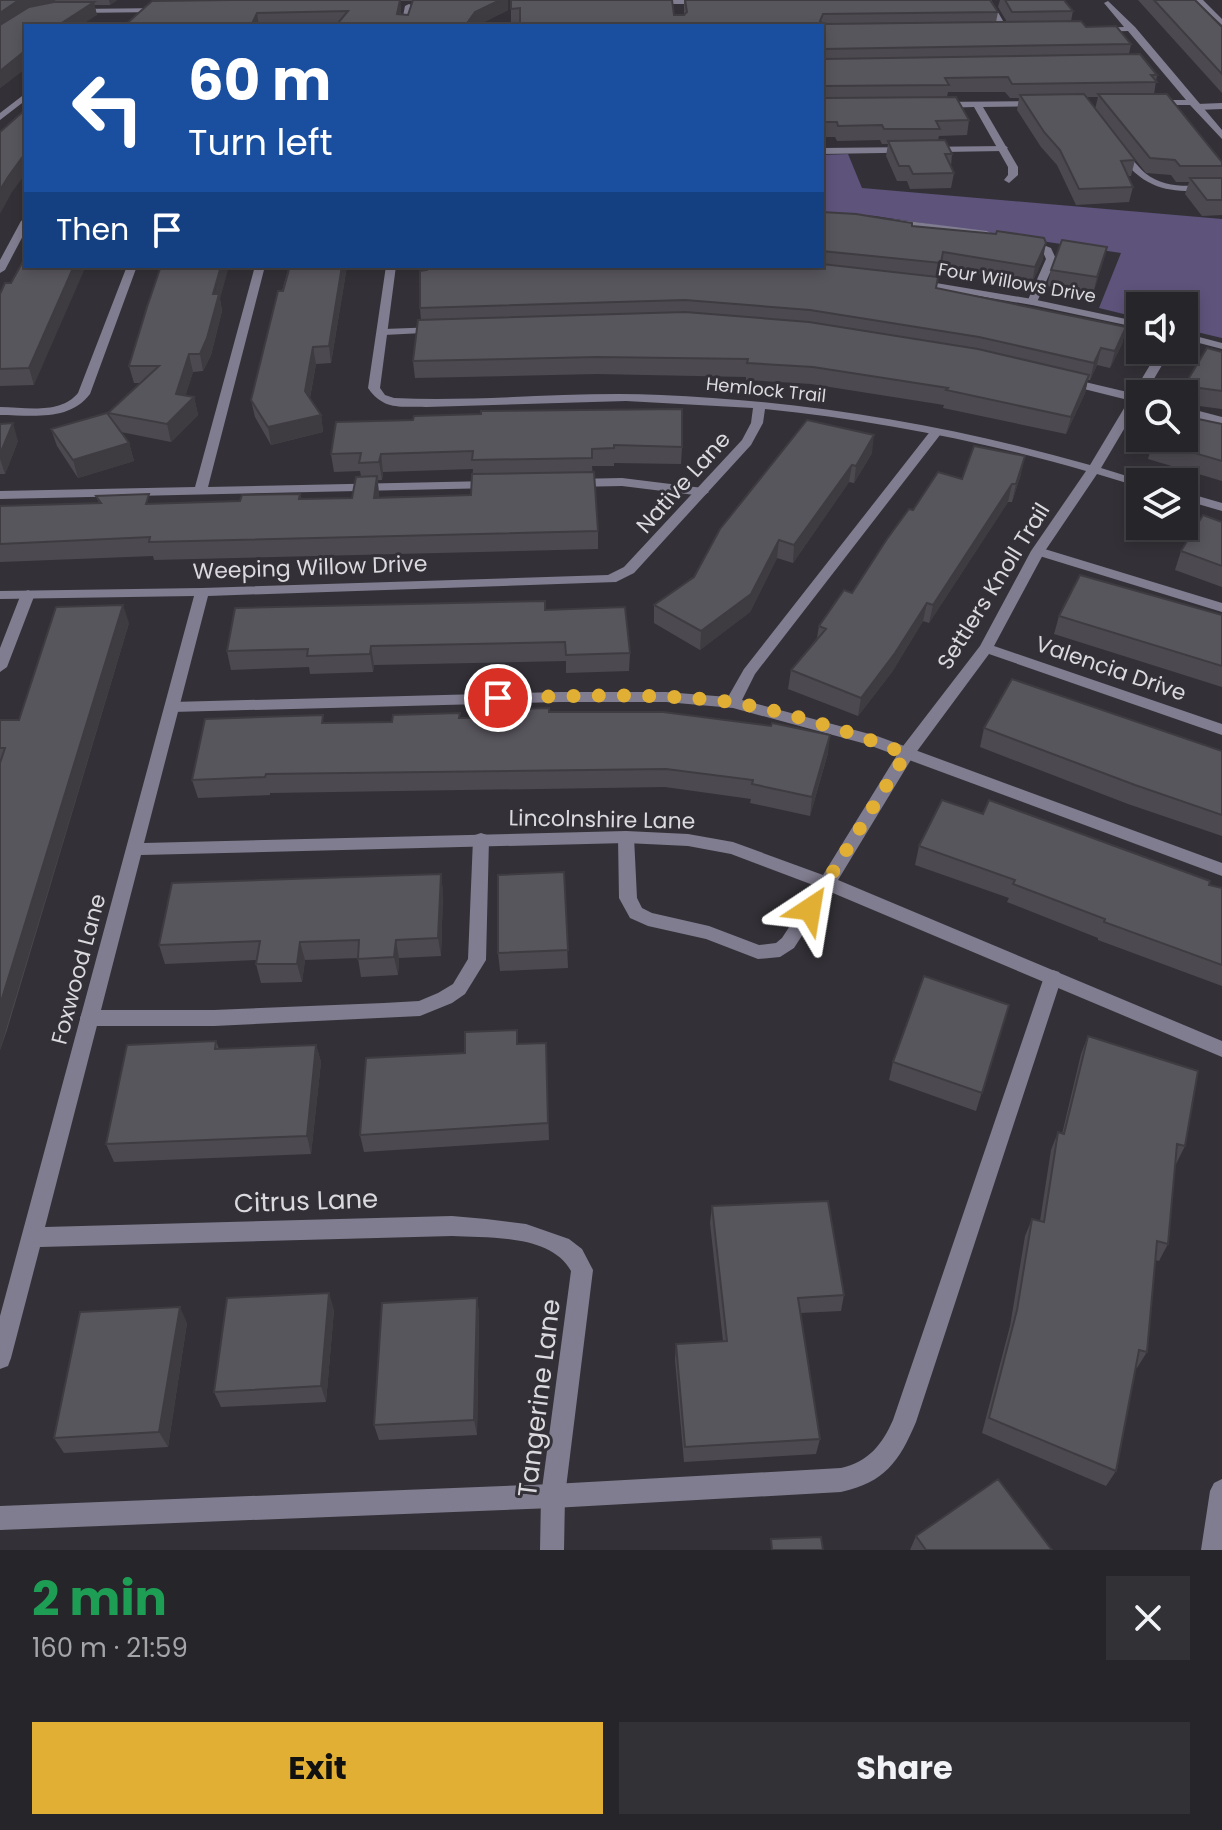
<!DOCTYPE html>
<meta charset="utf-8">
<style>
:root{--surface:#262529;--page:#323135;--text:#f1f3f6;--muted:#a4a5a8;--line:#424246;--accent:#e1af34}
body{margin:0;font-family:Poppins,sans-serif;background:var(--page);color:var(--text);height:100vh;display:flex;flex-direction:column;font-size:30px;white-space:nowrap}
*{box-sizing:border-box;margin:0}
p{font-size:26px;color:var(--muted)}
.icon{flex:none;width:44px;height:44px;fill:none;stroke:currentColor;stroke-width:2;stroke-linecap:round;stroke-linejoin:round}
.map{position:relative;height:1550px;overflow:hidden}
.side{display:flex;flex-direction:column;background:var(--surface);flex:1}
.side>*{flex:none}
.top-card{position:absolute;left:24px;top:24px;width:800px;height:244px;border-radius:0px;box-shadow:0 4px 12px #0003,0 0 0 2px var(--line);background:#1a4fa0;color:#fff;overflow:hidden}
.buttons{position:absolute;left:1126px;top:292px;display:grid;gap:16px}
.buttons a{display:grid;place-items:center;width:72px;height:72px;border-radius:0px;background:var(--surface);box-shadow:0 4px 12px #0003,0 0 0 2px var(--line);font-size:40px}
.pin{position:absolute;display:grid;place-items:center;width:68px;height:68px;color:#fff;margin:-34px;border:4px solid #fff;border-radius:50%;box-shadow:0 2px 8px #0007}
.me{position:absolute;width:88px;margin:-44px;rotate:33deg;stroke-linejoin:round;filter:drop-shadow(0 0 6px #0008)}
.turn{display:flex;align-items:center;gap:28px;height:168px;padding:0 32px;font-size:36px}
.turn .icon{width:104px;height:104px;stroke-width:2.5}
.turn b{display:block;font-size:56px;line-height:68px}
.then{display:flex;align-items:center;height:76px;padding:0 32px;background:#0003;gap:16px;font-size:30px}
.round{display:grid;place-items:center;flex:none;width:84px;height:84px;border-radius:0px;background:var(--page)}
.head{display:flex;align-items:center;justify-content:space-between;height:136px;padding:0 32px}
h1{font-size:48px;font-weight:700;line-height:60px;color:#1e9e55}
.button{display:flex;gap:16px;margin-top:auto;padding:16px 32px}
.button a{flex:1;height:92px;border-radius:0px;background:var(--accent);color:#111;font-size:32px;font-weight:700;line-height:92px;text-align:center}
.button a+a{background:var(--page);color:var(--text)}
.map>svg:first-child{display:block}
.green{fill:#5e537b}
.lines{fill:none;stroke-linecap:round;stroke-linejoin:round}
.lane{fill:#817d90;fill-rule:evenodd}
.street{fill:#817d90;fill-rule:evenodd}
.wall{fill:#4c4a50;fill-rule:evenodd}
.shaded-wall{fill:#3e3c41}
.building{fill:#58565d;stroke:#3e3c41;stroke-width:2}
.route{stroke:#e1af34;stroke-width:14;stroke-dasharray:0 25.2}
.labels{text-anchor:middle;stroke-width:6;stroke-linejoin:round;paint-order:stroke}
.far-street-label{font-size:18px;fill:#dad9dd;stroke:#333137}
.street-label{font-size:22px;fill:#dad9dd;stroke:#333137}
.near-street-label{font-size:26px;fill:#dad9dd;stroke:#333137}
</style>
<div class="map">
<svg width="1222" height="1550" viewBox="0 0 1222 1550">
<rect width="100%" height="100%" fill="#333137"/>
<path class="green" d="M848 154 862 188 1222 219V338L1184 329V306H1140V318L1099 308 1121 253 875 216 822 212V155Z"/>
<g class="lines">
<path class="lane" d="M649 0H704L707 2 703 4H650L646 2Z
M983 0H991L1010 33H1004Z
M1195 0H1203L1222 19V25Z
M409 4 413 6 409 26H401L405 6Z
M166 8 163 12 74 13 70 11 74 9Z
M1222 103V109L1197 110 1193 107 1197 104Z
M1006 146 1008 148 1003 151 822 154V148Z
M1122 150C1131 156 1137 166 1145 173 1167 191 1196 185 1222 184V190C1173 192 1149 195 1117 153Z
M26 218V230L5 270 0 273V260L21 221Z
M891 219 987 231 992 234 987 237 887 224V220Z
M1026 238 1051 248 1056 259 1037 302 1032 305 1027 302 1046 259 1043 252 1022 243 1021 241Z
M255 266H265L208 487 490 481 496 485 495 488 0 499V491L195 487Z
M438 327 444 330 442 332 384 335 378 332 384 329Z
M1068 378 1140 395V403L1064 384 1062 382Z
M1184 407 1222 417V425L1184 415Z
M936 428 942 432 940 435 755 674 742 700 877 736 1222 863V876L866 744 733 708 666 702H560L172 712 164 707 172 702 560 692H666L728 697 744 669 932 429Z
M622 478 703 488 709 492 703 496 622 486 573 487 567 483 573 479Z
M1038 547 1222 603V612L1033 554V548Z
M28 590 35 594 7 667 0 672V648L21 594Z
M626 831 632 833 634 837 637 898 642 908 652 913 709 926 759 945 776 943 782 938 821 878H833L836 883 794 948 780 957 758 959 706 939 648 926 630 918 619 898 618 837 620 833Z
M481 833 487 835 489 839 486 960 465 994 452 1003 420 1016 214 1026H89L82 1023 80 1018 82 1013 89 1010H214L384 1003 419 1001 438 993 453 984 468 959 473 839 475 835Z
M1053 970 1059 972 1062 977 916 1422C899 1462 885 1482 841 1492L553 1508 0 1530V1506L553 1484 841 1468C868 1462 882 1445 893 1420L1044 977 1047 972Z"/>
<path class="street" d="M1108 1 1135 27 1222 130V139L1190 105H1151V101L1154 100H1186L1128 31 1095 32 1098 28 1124 27 1104 3Z
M26 93V100L0 120V113Z
M1039 101 1043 104 1042 106 983 107 1018 167V175L1009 183 1004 180 1008 175V167L974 107 938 108 934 105 938 102Z
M127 266H137L90 394C69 422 31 415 0 415V407C25 407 60 415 78 393Z
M386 266H396L380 388 385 395 394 398C483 402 572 391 661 395 806 401 950 425 1090 465L1159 350H1171L1145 394H1140V402L1101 468 1146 482H1140V487L1097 474 1045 551 994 646 1222 724V735L989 654 912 758 838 880 1222 1041V1057L821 888 731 854 688 846 626 843 141 855 45 1227 452 1216 486 1219 526 1224 569 1239 582 1249 593 1270 565 1496 564 1550H540L541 1496 571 1271C551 1234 488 1238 452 1236L40 1247 11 1358 8 1366 0 1369V1316L194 596 0 599V591L202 588 608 575 624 567 742 440 751 423 753 408 626 401 426 407C401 406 384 411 368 388ZM765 409C873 420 982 441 1086 471L1031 551 980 646 900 750 823 875 733 842 688 834 626 831 144 843 208 596 616 582 634 573 751 445 763 423Z
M918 280 1032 299 1140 322V328L1032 305 914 285 913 283Z
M1184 333 1222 343V349L1184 339Z
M1184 492 1222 503V511L1184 500Z
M1222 1479V1550H1201L1210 1491 1214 1483Z"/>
</g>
<path class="wall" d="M0 0H117L110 5H94L97 15 26 26V68L0 88Z
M165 0H508V10L476 26H124ZM400 1H412L408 15H401Z
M511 0 684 15V0H990L998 12 996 22H1007L998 7 1000 0H1064L1073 11 1071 21 1131 44 1129 54 1157 75 1154 94 1222 162V215L1202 216 1185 194 1189 182H1176L1171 175 1146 173 1111 129 1135 160 1131 176H1128L1133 187 1129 202 1076 205 1057 165 1041 147 1017 110 1019 98H1010L1005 92H948L947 97 969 120 967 135 939 136 938 140 952 154 951 166 954 173 951 188 910 189 907 181H897L886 156 888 144H882L880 140 837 141 835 137H822V26L511 22ZM1087 97H1098L1095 109Z
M1138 0H1195L1222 27V93Z
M822 212 912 226 1043 259 1032 283 940 268 936 288 1126 327 1122 344 1110 368 1097 365 1090 380H1088L1085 393 1066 434 943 408 944 405 811 384 746 380V377L597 374 415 378 413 361 421 320 420 308 427 270 822 266Z
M1107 247 1093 294 1047 286 1051 270Z
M289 266H347L331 363 316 364 310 398 321 415 323 432 271 445 255 417 251 400Z
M11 283 34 385 0 386V294Z
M220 299 222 311 211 355 203 371 193 372 185 396 194 397 198 415 171 442 121 432 129 443 134 461 78 478 57 446 51 429 109 416 108 413 140 383H134L129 366Z
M1222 352V409L1184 404V394H1182L1184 386Z
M336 422 682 447 681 464 614 463V466H592L598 531V549L154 560 153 556 0 562V506L99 503 96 496 152 504 240 501 300 494 301 499 352 498 361 476 360 471 334 472 331 454ZM473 469 471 495 379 497 378 480H382L383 472Z
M0 424 18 441 5 474H0Z
M1222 424V481L1148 459 1153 441Z
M872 453 854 483 849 482 793 563 777 558 750 612 700 650 654 623V605L694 577 720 529Z
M1021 474 1012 502H1008L929 623 923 621 892 672 858 716 788 689 791 670 817 638 819 626 852 593 913 510 962 479Z
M1222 522V587L1175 570 1181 551Z
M545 610 630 653 629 671 566 673V661L374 665 373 672 310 674 309 667 231 670 227 651Z
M1222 615V687L1054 634 1059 616Z
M129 623 7 1030 0 1050V720H19Z
M549 712 828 753 810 816 750 803 751 799 665 787 270 793V795L198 798 192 780 325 723 392 722 460 713V718L518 717Z
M984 728 1222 751V836L1128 804 980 747Z
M919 846 1209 885 1222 888V986L1098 940V938L1007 902 1009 898 915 865Z
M564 872 568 968 500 971 498 953Z
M441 874 443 893 441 956 399 958 398 975 361 977 358 958 305 960 302 982 261 983 256 964 257 960 165 964 159 945Z
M1009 1005 976 1111 889 1080 893 1062Z
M1088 1036 1185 1146 1176 1164 1175 1163 1168 1244 1159 1261 1155 1260 1147 1352 1137 1368 1136 1367 1116 1471 1106 1486 982 1433 1010 1326 1025 1236 1032 1219 1040 1221 1051 1150 1058 1132 1062 1134 1081 1054Z
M216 1041 219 1049 316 1045 321 1062 311 1154 114 1162 106 1144Z
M546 1043 549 1140 364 1152 360 1135 465 1053 518 1044Z
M712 1206 844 1295 841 1311 800 1313 820 1439 816 1454 684 1462 675 1360 676 1344 723 1341 710 1223Z
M477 1298 479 1314 477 1435 379 1440 374 1425Z
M334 1310 326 1402 221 1407 214 1392Z
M187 1323 168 1447 64 1453 54 1438Z
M916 1536 1052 1550H910Z"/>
<path class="shaded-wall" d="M19 0H55L57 6 0 29V13Z
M109 0H117L110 5Z
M400 0 401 11 399 26 397 14Z
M500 0H508V10L476 26H465L475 12Z
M94 2 97 15 80 26H57Z
M257 13 259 26H251Z
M26 50V68L0 88V71Z
M26 152V173L12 192 0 214V190L8 177Z
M1046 243 1043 259 1032 283 1035 267Z
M1107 247 1103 263 1093 294 1097 277Z
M74 266H86L34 385 29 368Z
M221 266H229L220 299 222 311 211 355 203 371 200 354Z
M342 266H347L331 363 329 346Z
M1126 327 1122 344 1110 368 1115 351Z
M313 347 316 364 308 408 305 391Z
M1101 348 1097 365 1090 380 1094 363Z
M189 354 193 372 181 410 194 397 198 415 171 442 167 424Z
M1089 375 1085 393 1066 434 1071 417Z
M321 415 323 432 271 445 268 427Z
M13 423 18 441 5 474 0 459V454Z
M874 435 872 453 854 483 856 466Z
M129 443 134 461 78 478 73 460Z
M381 454 383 472 382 480 379 462Z
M1025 456 1021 474 1012 502 1016 484Z
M852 465 849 482 793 563 794 545Z
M377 476 379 494 376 516 374 498Z
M1012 484 1008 502 929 623 933 605Z
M779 540 777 558 750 612 700 650 701 631Z
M927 603 923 621 892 672 858 716 861 698Z
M123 605 129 623 0 1050V1005Z
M371 646 374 665 373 672 370 654Z
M830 735 828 753 810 816 812 797Z
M441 874 443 893 441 956 438 938Z
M396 940 399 958 398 975 394 957Z
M300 942 305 960 302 982 297 964Z
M316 1045 321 1062 311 1154 307 1136Z
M329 1293 334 1310 326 1402 321 1386Z
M477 1298 479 1314 477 1435 474 1420Z
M180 1307 187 1323 168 1447 159 1432Z"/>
<path class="building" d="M0 0H19L0 13Z
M231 0H400L397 14 408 15 413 0H500L475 12 465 26H337L338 23 348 11 257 13 251 26H124L152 1Z
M511 0H672L674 15H684L687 12 685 0H990L998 12 823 14 820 21 823 24 1081 21 1086 27 1116 26 1131 44 823 49 822 52V26H520V8L511 9Z
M1005 0H1064L1073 11 1012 12Z
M1154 0H1195L1222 27V74Z
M54 2H94L57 26H26V50L0 71V25L29 7Z
M1140 54 1157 75H1151L1157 82 1012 84 1008 77 945 78 949 85 823 86 822 88V57L823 59Z
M822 94 824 98 956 97 969 120 936 121 940 129H884L882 125 838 126 837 122H822Z
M1084 94 1135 160 1121 161 1133 187 1079 189 1060 150 1044 132 1020 95Z
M1098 94H1167L1222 162V166H1180L1175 160 1150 158Z
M26 109V152L8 177 0 190V132Z
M945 140 952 154H945L954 173 913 174 909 166H899L888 141Z
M1190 178H1222V200H1207Z
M822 212 856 214 912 223V226L996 234 997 231 1044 238 1046 243 1035 267 943 252 941 263 822 251Z
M1062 240 1107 247 1097 277 1051 270Z
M26 256V266H74L29 368 0 369V294L5 283H11Z
M822 264 938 277 936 288 1126 327 1115 351 1101 348 1094 363 979 337 810 310 685 300 420 308V271L427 270V266H478V269L534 268V266H822Z
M161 266H221L213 294H219L207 338 200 354H189L176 394 194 397 167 424 108 413 159 366H129L147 307Z
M290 266H342L329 346 313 347 305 391 321 415 268 427 251 400 278 291H283Z
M685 312 809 322 978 349 1089 375 1071 417 946 390 948 388 813 367 747 363 748 359 597 357 413 361 418 320Z
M1207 348 1222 352V391L1184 386Z
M682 409V447L614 445V448L592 449V458L472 460 473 451 381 454 379 462 359 463 361 453 331 454 336 422 413 420 414 416 481 414V411Z
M107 413 129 443 73 460 51 429Z
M1184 416 1222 424V461L1153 441 1155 438H1184Z
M807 420 874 435 856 466 852 465 794 545 779 540 751 594 701 631 654 605 694 577 720 529Z
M13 423 0 454V424Z
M974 446 1025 456 1016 484H1012L933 605 927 603 895 653 861 698 791 670 826 629 819 626 844 590 852 593 887 539 909 509 913 510 938 472 962 479Z
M594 472 598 531 149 542 150 537 0 544V506L101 503 96 496 149 494 146 504 240 501 242 495 300 494 299 499 352 498 356 477 377 476 374 498 471 495 472 474Z
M1203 515 1222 522V566L1181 551Z
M1080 575 1222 615V666L1059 616Z
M545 601V610L625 607 630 653 566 655 565 642 371 646 370 654 307 656 308 649 227 651 235 608Z
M123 605 0 1005V763L5 748H0V720H19L56 607Z
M1012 679 1222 751V815L1135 785 984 728Z
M549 708V712H663L771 726 772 723 830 735 812 797 752 784 753 780 666 769 266 774 265 777 192 780 205 719 323 715 322 723 392 722 393 715 460 713 459 718 518 717V709Z
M942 800 983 814 989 800 1210 881 1209 885 1222 888V965L1104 922 1105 919 1013 884 1015 880 919 846Z
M564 872 568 950 498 953V875Z
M441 874 438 938 396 940 394 957 358 959 359 940 300 942 297 964H256L260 941 159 945 172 883Z
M924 976 1009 1005 982 1093 893 1062Z
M517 1030V1044L546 1043 548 1123 360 1135 366 1058 465 1053V1032Z
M1088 1036 1198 1071 1185 1146 1177 1144 1168 1244 1157 1241 1147 1352 1139 1350 1116 1471 989 1418 1017 1310 1032 1219 1044 1222 1058 1132 1064 1134Z
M216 1041 215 1049 316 1045 307 1136 106 1144 127 1045Z
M828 1201 844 1295 798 1298 820 1439 685 1447 676 1344 727 1341 712 1206Z
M329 1293 321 1386 214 1392 227 1298Z
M477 1298 474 1420 374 1425 382 1303Z
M180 1307 159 1432 54 1438 80 1312Z
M998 1479 1052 1550H926L916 1536Z
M821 1537 823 1550H772L771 1539Z"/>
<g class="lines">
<path class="route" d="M498 698C575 696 654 692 730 702 783 710 856 733 906 754L810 909"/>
</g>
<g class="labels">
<g class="far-street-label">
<text transform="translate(1017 283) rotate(10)" y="6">Four Willows Drive</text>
<text transform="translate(766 390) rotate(6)" y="6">Hemlock Trail</text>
</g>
<g class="street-label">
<text transform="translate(683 482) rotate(-48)" y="8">Native Lane</text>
<text transform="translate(310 567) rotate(-2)" y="8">Weeping Willow Drive</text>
<text transform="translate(993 586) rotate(-58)" y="8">Settlers Knoll Trail</text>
<text transform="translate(1111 668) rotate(19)" y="8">Valencia Drive</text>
<text transform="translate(602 819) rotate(1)" y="8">Lincolnshire Lane</text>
<text transform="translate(78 969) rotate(-75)" y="8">Foxwood Lane</text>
</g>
<g class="near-street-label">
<text transform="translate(306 1201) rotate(-2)" y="9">Citrus Lane</text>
<text transform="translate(539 1398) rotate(-83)" y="9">Tangerine Lane</text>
</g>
</g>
</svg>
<div class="buttons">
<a><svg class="icon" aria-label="sound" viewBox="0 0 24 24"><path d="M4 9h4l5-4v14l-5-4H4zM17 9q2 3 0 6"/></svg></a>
<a><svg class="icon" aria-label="search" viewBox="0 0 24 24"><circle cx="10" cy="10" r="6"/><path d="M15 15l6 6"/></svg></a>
<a><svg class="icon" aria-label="layers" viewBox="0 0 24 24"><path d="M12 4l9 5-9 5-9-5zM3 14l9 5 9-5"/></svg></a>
</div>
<div class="pin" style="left:498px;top:698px;background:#d93025"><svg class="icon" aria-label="arrive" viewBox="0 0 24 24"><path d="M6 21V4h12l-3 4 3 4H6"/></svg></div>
<svg class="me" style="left:810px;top:909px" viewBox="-20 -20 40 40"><path d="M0-17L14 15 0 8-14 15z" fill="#e1af34" stroke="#fff" stroke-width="4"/></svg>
<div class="top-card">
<div class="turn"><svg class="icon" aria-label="left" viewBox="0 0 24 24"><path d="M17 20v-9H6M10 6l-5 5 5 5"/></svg><div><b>60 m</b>Turn left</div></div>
<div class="then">Then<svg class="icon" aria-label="arrive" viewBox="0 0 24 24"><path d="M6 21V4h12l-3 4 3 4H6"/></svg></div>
</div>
</div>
<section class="side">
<div class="head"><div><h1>2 min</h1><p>160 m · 21:59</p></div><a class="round"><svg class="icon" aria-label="close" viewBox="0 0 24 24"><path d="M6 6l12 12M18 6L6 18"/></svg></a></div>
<div class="button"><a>Exit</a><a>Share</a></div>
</section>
